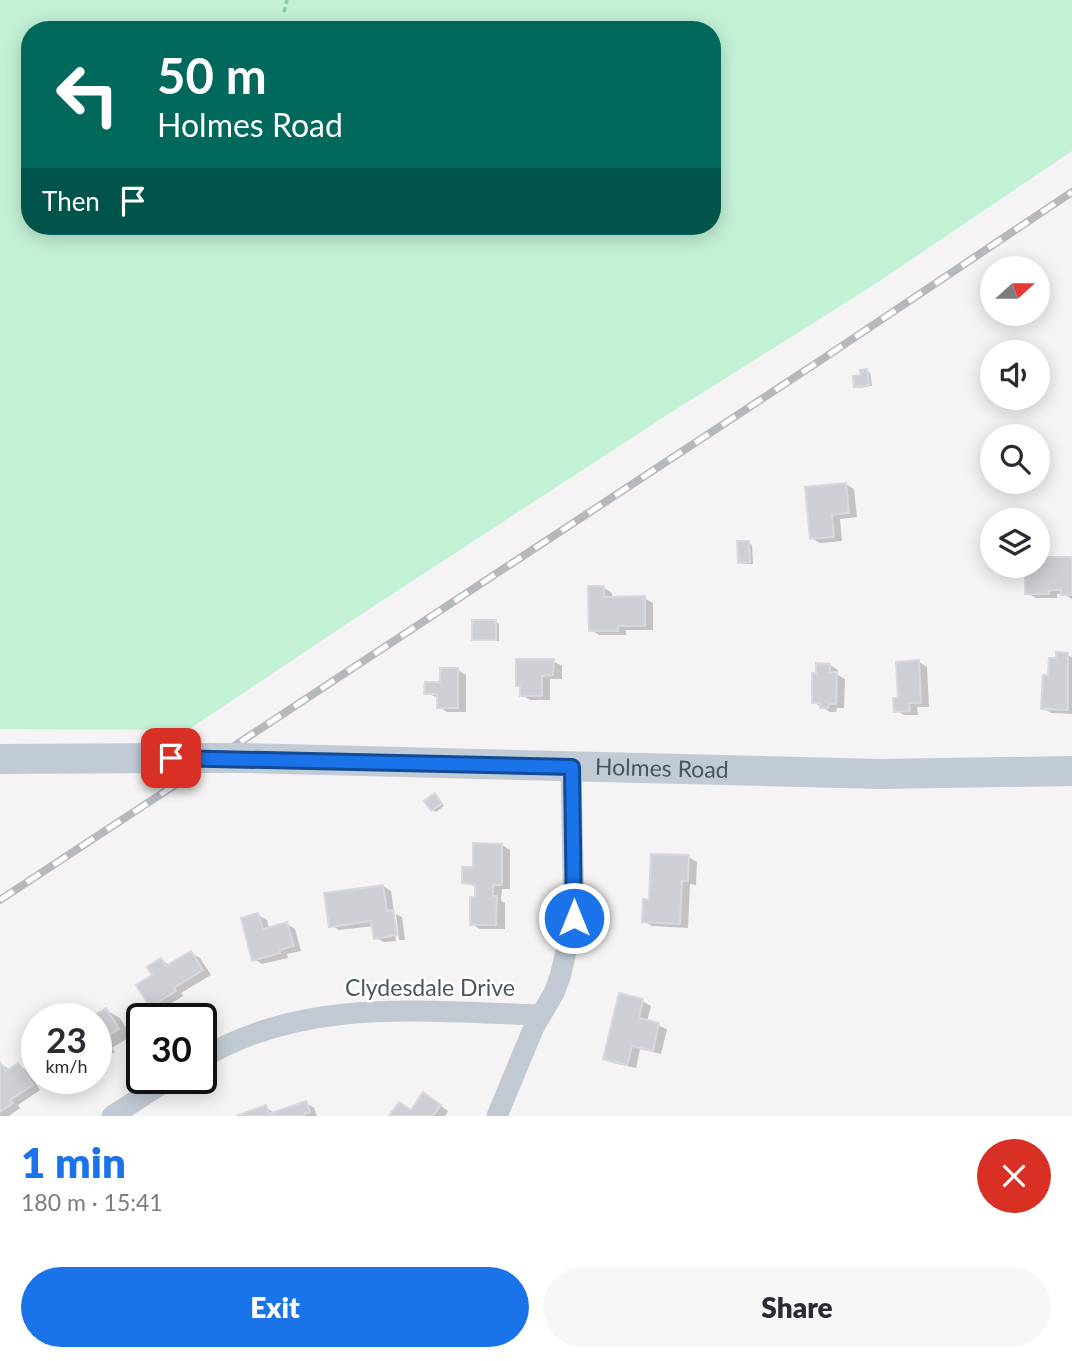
<!DOCTYPE html>
<meta charset="utf-8">
<style>
:root{--surface:#fff;--page:#f7f7f7;--text:#2b2b33;--muted:#7c7c81;--accent:#1a73e8}
body{margin:0;font-family:Lato,sans-serif;background:var(--page);color:var(--text);height:100vh;display:flex;flex-direction:column;font-size:26px;white-space:nowrap}
*{box-sizing:border-box;margin:0}
p{font-size:23px;color:var(--muted)}
.icon{flex:none;width:38px;height:38px;fill:none;stroke:currentColor;stroke-width:2;stroke-linecap:round;stroke-linejoin:round}
.map{position:relative;height:1116px;overflow:hidden}
.details{display:flex;flex-direction:column;background:var(--surface);flex:1}
.details>*{flex:none}
.hud{position:absolute;left:21px;top:21px;width:700px;height:214px;border-radius:28px;box-shadow:0 4px 18px #0003;background:#00695c;color:#fff;overflow:hidden}
.needle{width:46px;rotate:69deg}
.controls{position:absolute;left:980px;top:256px;display:grid;gap:14px}
.controls a{display:grid;place-items:center;width:70px;height:70px;border-radius:50%;background:var(--surface);box-shadow:0 4px 18px #0003;font-size:35px}
.speed{position:absolute;left:21px;top:1003px;display:flex;gap:14px;font-size:35px;font-weight:700;text-align:center}
.speed>*{display:grid;place-content:center;width:91px;height:91px;border-radius:50%;background:var(--surface);box-shadow:0 4px 18px #0003;line-height:1}
.speed small{font-size:18px;font-weight:400}
.speed .limit{border:4px solid #111;border-radius:10px;background:#fff;color:#111}
.pin{position:absolute;display:grid;place-items:center;width:60px;height:60px;color:#fff;margin:-30px;border-radius:14px;box-shadow:0 4px 10px #0006}
.me{position:absolute;width:77px;margin:-38px;rotate:0deg;stroke-linejoin:round;filter:drop-shadow(0 0 5px #0008)}
.turn{display:flex;align-items:center;gap:24px;height:147px;padding:0 21px;font-size:32px}
.turn .icon{width:91px;height:91px;stroke-width:2.5}
.turn b{display:block;font-size:49px;line-height:60px}
.then{display:flex;align-items:center;height:66px;padding:0 21px;background:#0003;gap:14px;font-size:26px}
.round{display:grid;place-items:center;flex:none;width:74px;height:74px;border-radius:37px;background:var(--page)}
.head{display:flex;align-items:center;justify-content:space-between;height:119px;padding:0 21px}
h1{font-size:42px;font-weight:800;line-height:52px;color:var(--accent)}
.action{display:flex;gap:14px;margin-top:auto;padding:14px 21px}
.action a{flex:1;height:80px;border-radius:42px;background:var(--accent);color:#fff;font-size:28px;font-weight:800;line-height:80px;text-align:center}
.action a+a{background:var(--page);color:var(--text)}
.map>svg:first-child{display:block}
.green{fill:#c3f1d5;fill-rule:evenodd}
.shadow{fill:#0003}
.building{fill:#cdcfd5;stroke:#d7d9de;stroke-width:2}
.lines{fill:none;stroke-linecap:round;stroke-linejoin:round}
.path{stroke:#7ad0a6;stroke-width:3.5;stroke-dasharray:5 3.5;stroke-linecap:butt}
.street{stroke:#c1cad2;stroke-width:21}
.secondary{stroke:#c1cbd6;stroke-width:30}
.rail-casing{stroke:#b5b8bd;stroke-width:8}
.rail{stroke:#fff;stroke-width:5;stroke-dasharray:16;stroke-linecap:butt}
.secondary-bridge{stroke:#c1cbd6;stroke-width:30}
.route-casing{stroke:#114b97;stroke-width:18}
.route{stroke:#1a73e8;stroke-width:12}
.labels{text-anchor:middle;stroke-width:5;stroke-linejoin:round;paint-order:stroke}
.street-label{font-size:23px;fill:#4a5661;stroke:#fff}
</style>
<div class="map">
<svg width="1072" height="1116" viewBox="0 0 1072 1116">
<rect width="100%" height="100%" fill="#f5f3f3"/>
<path class="green" d="M0 0H1072V151L872 286 670 413 354 619 188 730 0 729ZM30 30H712V226H30Z"/>
<path class="shadow" d="M867 371 870 373 872 386 859 388 856 386Z
M846 484 854 489 857 517 840 519 842 541 820 543 811 538Z
M748 542 752 545 753 564H743L740 562Z
M1038 559H1072V599L1063 594H1057V598H1036L1027 593 1038 565Z
M604 588 612 593V598H644L653 603V630H626V635H599L591 630Z
M495 621 499 624V641H478L474 639Z
M1067 655 1072 657V714L1051 713 1043 708 1050 677Z
M553 661 562 666V679H550V700H530L522 695V688L517 685Z
M919 662 927 667 929 707H917L918 715H904L896 710Z
M830 665 838 670V675L845 679 844 708H837L836 712H830L813 702 818 675Z
M458 670 466 675V712H447L439 707V698L426 693 442 684Z
M435 795 444 806 436 812 432 810Z
M502 845 510 850V889H502L501 901 505 903V929H480L471 924 477 887 464 882 474 869Z
M652 855 689 857 697 862 696 885 690 884 688 928 652 926 644 921 650 902Z
M383 886 391 891 394 913 402 917 405 940H399L396 914H392L396 941 384 942 376 938 374 926 339 930 331 925Z
M258 915 267 920 269 929 287 924 295 929 301 951 287 954 288 958 262 964 254 959Z
M191 953 200 958 211 975 181 993 183 996 159 1011 151 1006 155 976 161 960 170 965Z
M642 1001 651 1006 647 1021 667 1029 661 1054 640 1049 636 1068 613 1063 605 1058Z
M106 1010 120 1018 131 1036 112 1048 115 1052 96 1064V1018H75L85 1012 95 1018Z
M0 1063 10 1070 18 1065 26 1070 40 1090 18 1105 20 1108 9 1116H0Z
M431 1099 448 1111 445 1116H391L412 1112Z
M306 1103 314 1108 317 1116H241L266 1107 275 1114Z"/>
<path class="building" d="M867 369 869 385 854 387 853 376 861 375 860 370Z
M846 483 849 513 832 515 834 537 810 539 805 487Z
M737 541H749L750 562 738 563Z
M1038 557H1072V595H1061V590H1049V594H1025V565H1038Z
M588 586H604V597L645 596V626H618V631H589Z
M472 620H496V640H472Z
M1056 652 1068 653V710L1041 709 1043 675H1048L1049 658H1056Z
M516 659H554L553 675 542 676V696H520V686H516Z
M919 660 921 703H909L910 711 894 712 893 698H898L896 662Z
M816 663 830 664V672H837L836 704H829L828 708H820V703H812V673H816Z
M440 668H458V708H437V694H424L425 682H440Z
M435 793 442 804 431 811 424 801Z
M473 843 502 844V885H493V896H497L496 925H470V897H475V884L462 883V867H473Z
M651 854 689 855 688 881H682L680 924 642 922 643 899 649 900Z
M383 885 387 911 393 910 397 935 374 939 371 921 329 927 324 893Z
M258 913 263 929 287 922 294 946 279 950 280 953 252 961 241 918Z
M191 951 203 970 174 988 176 991 150 1007 136 985 152 975 147 967 161 958 166 966Z
M619 993 643 999 639 1018 659 1023 653 1051 632 1046 627 1065 603 1059Z
M106 1008 119 1029 100 1041 103 1045 96 1049V1018H71L85 1010 90 1018Z
M0 1062 6 1071 18 1063 33 1085 10 1100 13 1103 0 1112Z
M423 1092 441 1105 433 1116H389L399 1102 411 1110Z
M306 1101 310 1112 305 1113V1116H236L266 1105 269 1114Z"/>
<g class="lines">
<path class="path" d="M284 12 287 0"/>
<path class="street" d="M201 1059C304 996 427 1012 541 1015
M112 1116 171 1078
M497 1116 534 1027 554 993 560 977 574 918 571 767"/>
<g class="secondary">
<path id="s1" d="M242 758 881 774 1072 771"/>
<path d="M0 759 171 758"/>
</g>
<g class="rail-casing">
<path id="rail" d="M0 900 818 362 1072 192"/>
</g>
<use href="#rail" class="rail"/>
<path class="secondary-bridge" d="M171 758H242"/>
</g>
<g class="lines">
<g class="route-casing">
<path id="route" d="M171 758 572 767 574 918"/>
</g>
<use href="#route" class="route"/>
</g>
<g class="labels">
<g class="street-label">
<text dy="8" stroke="none"><textPath href="#s1" startOffset="420">Holmes Road</textPath></text>
<text x="430" y="996">Clydesdale Drive</text>
</g>
</g>
</svg>
<div class="controls">
<a><svg class="needle" viewBox="-14 -14 28 28"><path d="M0-13l5 13h-10z" fill="#e53935"/><path d="M0 13l5-13h-10z" fill="#7c7c81"/></svg></a>
<a><svg class="icon" aria-label="sound" viewBox="0 0 24 24"><path d="M4 9h4l5-4v14l-5-4H4zM17 9q2 3 0 6"/></svg></a>
<a><svg class="icon" aria-label="search" viewBox="0 0 24 24"><circle cx="10" cy="10" r="6"/><path d="M15 15l6 6"/></svg></a>
<a><svg class="icon" aria-label="layers" viewBox="0 0 24 24"><path d="M12 4l9 5-9 5-9-5zM3 14l9 5 9-5"/></svg></a>
</div>
<div class="speed"><div>23<small>km/h</small></div><div class="limit">30</div></div>
<div class="pin" style="left:171px;top:758px;background:#d93025"><svg class="icon" aria-label="arrive" viewBox="0 0 24 24"><path d="M6 21V4h12l-3 4 3 4H6"/></svg></div>
<svg class="me" style="left:574px;top:918px" viewBox="-20 -20 40 40"><circle r="17" fill="#1a73e8" stroke="#fff" stroke-width="3"/><path d="M0-11L8 9 0 5-8 9z" fill="#fff"/></svg>
<div class="hud">
<div class="turn"><svg class="icon" aria-label="left" viewBox="0 0 24 24"><path d="M17 20v-9H6M10 6l-5 5 5 5"/></svg><div><b>50 m</b>Holmes Road</div></div>
<div class="then">Then<svg class="icon" aria-label="arrive" viewBox="0 0 24 24"><path d="M6 21V4h12l-3 4 3 4H6"/></svg></div>
</div>
</div>
<section class="details">
<div class="head"><div><h1>1 min</h1><p>180 m · 15:41</p></div><a class="round" style="background:#d93025;color:#fff"><svg class="icon" aria-label="close" viewBox="0 0 24 24"><path d="M6 6l12 12M18 6L6 18"/></svg></a></div>
<div class="action"><a>Exit</a><a>Share</a></div>
</section>
